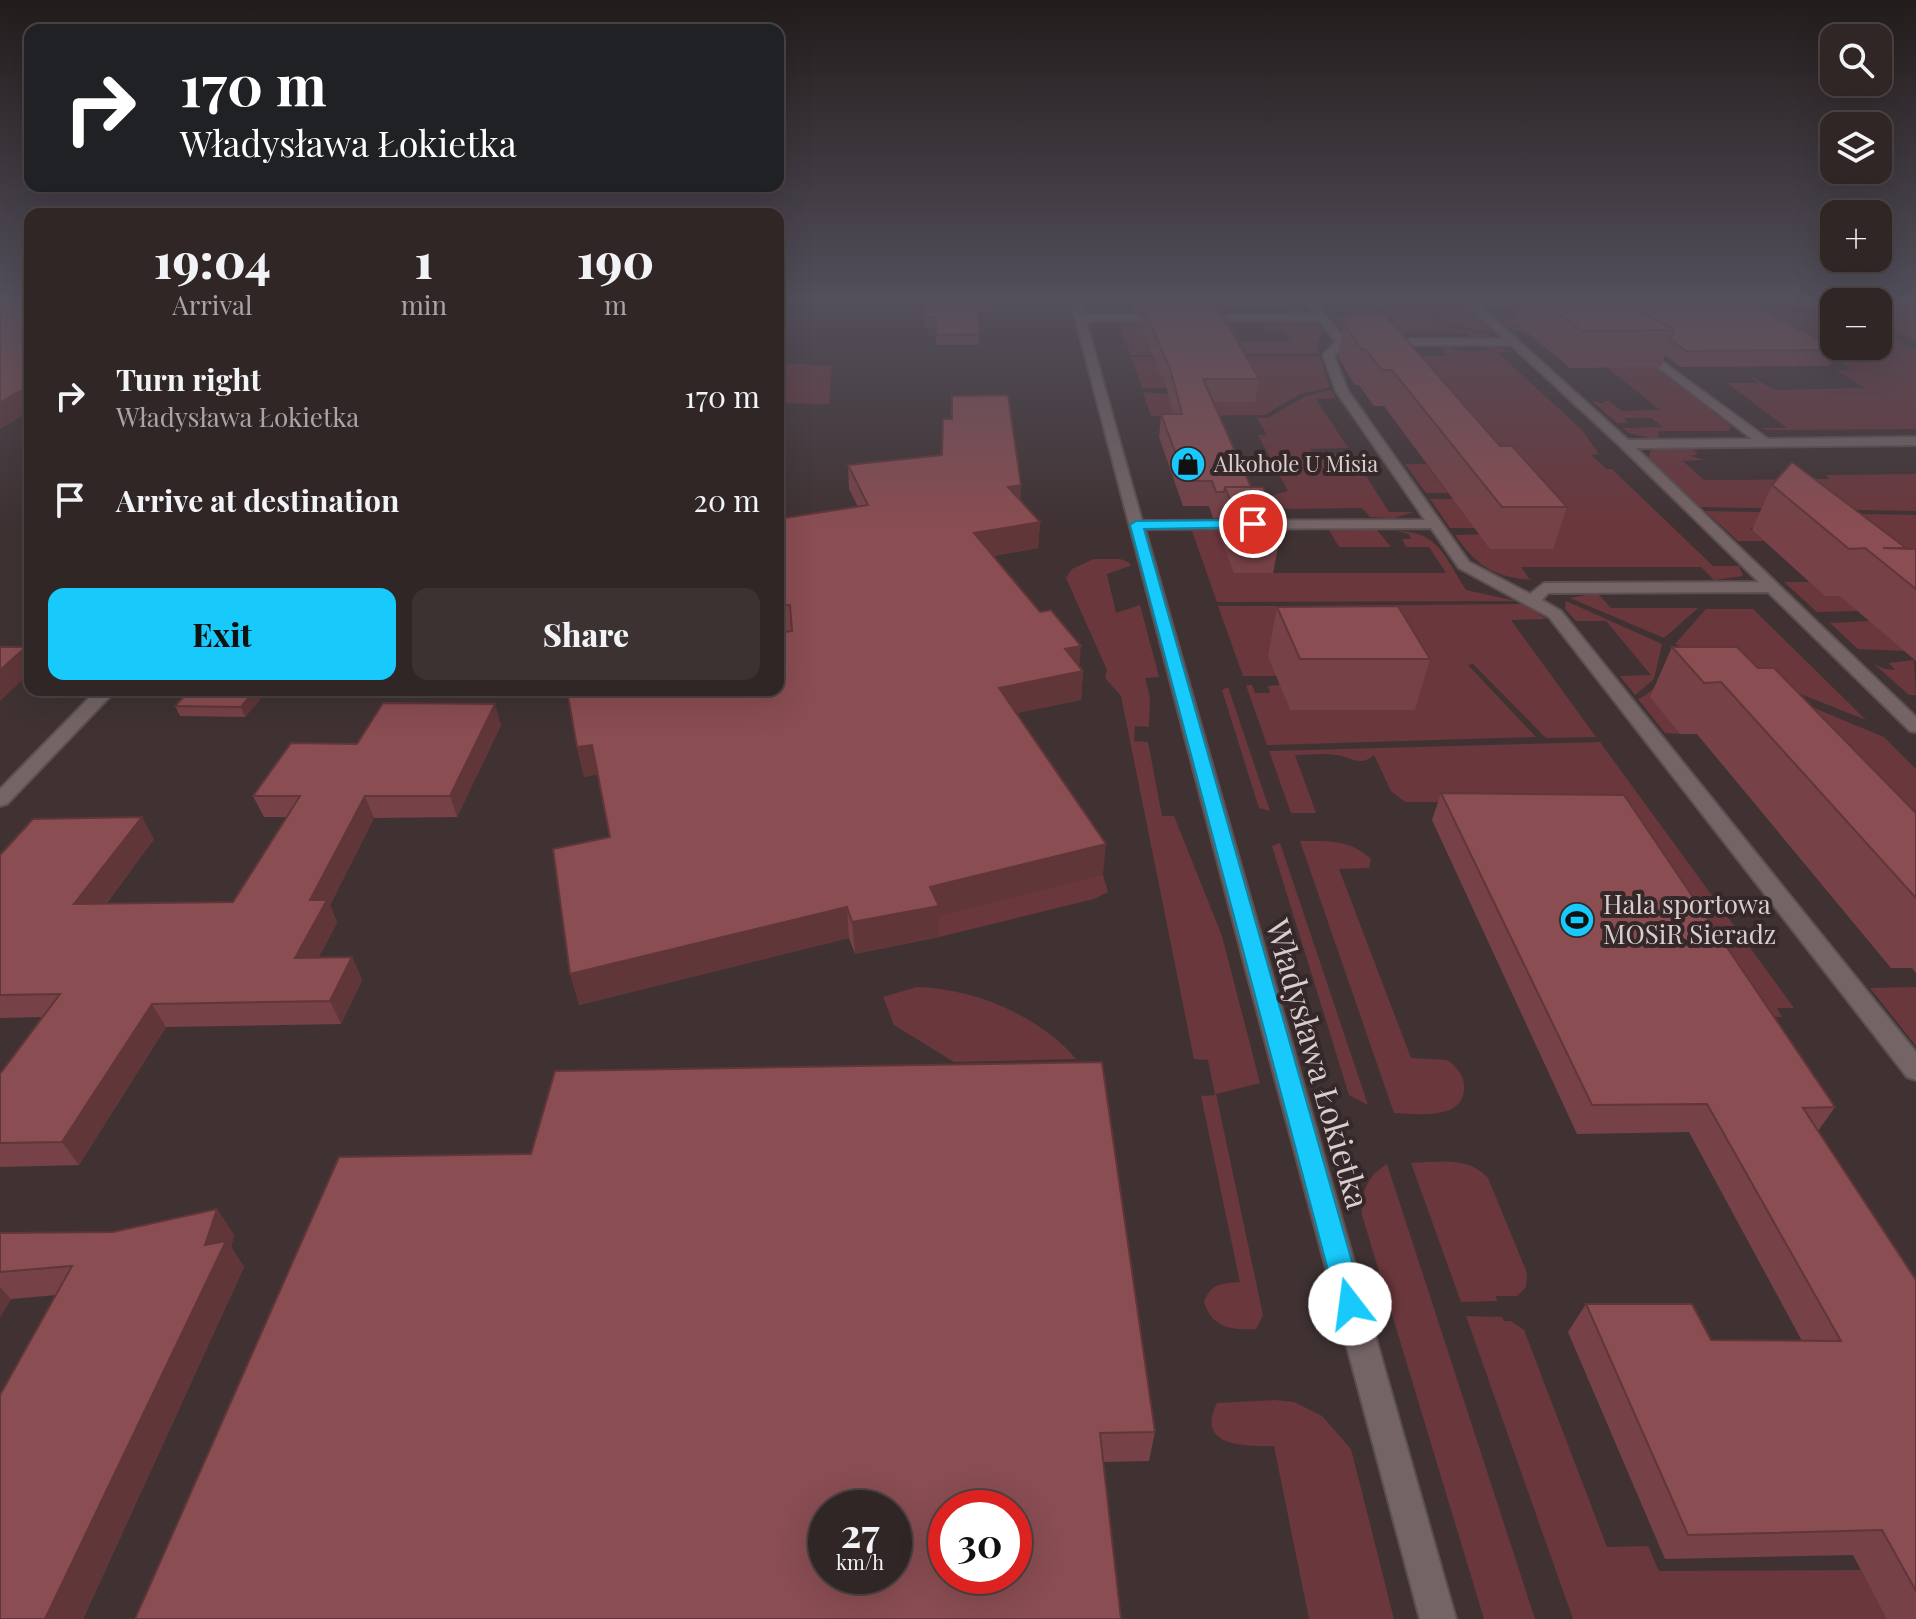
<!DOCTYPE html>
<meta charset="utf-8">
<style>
:root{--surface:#302626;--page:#3c3232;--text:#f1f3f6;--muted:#a8a5a7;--line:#4b4343;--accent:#17cafb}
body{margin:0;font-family:"Playfair Display",serif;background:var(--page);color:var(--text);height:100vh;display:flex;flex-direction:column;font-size:30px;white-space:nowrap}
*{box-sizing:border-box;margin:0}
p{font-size:26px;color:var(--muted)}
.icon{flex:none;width:44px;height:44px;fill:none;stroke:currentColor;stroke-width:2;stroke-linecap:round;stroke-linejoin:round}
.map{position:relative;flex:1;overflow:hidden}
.drawer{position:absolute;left:24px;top:208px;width:760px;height:488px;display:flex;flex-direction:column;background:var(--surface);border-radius:16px;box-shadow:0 8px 32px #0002,0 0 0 2px var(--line)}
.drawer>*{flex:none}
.guide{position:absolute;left:24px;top:24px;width:760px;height:168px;border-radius:16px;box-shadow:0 8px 32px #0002,0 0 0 2px var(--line);background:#202124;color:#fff;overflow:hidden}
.buttons{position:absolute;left:1820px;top:24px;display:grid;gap:16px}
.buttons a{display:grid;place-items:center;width:72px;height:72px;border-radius:16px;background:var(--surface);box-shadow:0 8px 32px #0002,0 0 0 2px var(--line);font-size:40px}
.speed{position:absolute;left:808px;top:1490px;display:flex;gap:16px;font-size:40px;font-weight:700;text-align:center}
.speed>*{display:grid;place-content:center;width:104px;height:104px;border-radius:50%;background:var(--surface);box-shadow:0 8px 32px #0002,0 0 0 2px var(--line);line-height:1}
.speed small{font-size:20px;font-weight:400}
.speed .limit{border:12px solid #d22;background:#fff;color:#111}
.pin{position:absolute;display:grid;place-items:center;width:68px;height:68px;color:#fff;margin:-34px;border:4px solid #fff;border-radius:50%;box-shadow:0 2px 8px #0007}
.me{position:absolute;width:88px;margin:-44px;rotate:345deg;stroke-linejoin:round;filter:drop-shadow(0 0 6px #0008)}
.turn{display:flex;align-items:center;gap:28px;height:168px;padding:0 24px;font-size:36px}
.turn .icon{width:104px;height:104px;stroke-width:2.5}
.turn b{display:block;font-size:56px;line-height:68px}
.eta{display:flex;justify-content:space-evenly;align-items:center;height:136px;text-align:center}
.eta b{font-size:48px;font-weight:800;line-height:56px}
.cta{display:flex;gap:16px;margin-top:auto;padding:16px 24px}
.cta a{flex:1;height:92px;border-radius:16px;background:var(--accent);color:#111;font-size:32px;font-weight:800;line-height:92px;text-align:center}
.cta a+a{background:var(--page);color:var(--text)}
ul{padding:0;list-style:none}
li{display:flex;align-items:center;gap:24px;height:104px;padding:0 24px}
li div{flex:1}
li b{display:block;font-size:30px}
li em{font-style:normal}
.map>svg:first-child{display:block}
.green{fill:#6a373c}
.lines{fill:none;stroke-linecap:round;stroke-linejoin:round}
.street-casing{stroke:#5b5051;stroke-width:4}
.secondary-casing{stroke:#5b5051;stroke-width:4}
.street{fill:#746465;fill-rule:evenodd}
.secondary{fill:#746465;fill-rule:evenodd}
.wall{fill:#764247}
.shaded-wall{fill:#603639}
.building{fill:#894d52;stroke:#603639;stroke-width:2;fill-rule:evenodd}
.route{fill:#17cafb;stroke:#0f83a3;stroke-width:2}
.labels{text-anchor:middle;stroke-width:8;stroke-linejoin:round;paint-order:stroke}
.far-poi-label{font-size:22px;fill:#d7cecf;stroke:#362829;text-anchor:start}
.poi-label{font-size:26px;fill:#d7cecf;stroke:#362829;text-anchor:start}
.near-street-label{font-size:32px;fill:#d7cecf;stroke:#362829}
</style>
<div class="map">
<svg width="1916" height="1619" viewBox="0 0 1916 1619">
<rect width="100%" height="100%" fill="#403233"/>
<path class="green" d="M1172 298H1284L1295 312H1312L1290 315 1286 310H1178Z
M1374 298H1413L1441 326 1491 335 1473 339 1467 333 1343 330 1333 317H1357L1363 324H1397Z
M1421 298H1459L1492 330V333L1449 325Z
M1475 298H1818L1834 307V310L1512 312 1486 307Z
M1833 298H1916V342L1878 322V302H1841Z
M1834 312V346H1878V330L1916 351V429L1768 430 1760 428H1787L1727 383H1759L1745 373 1775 390 1865 388 1836 370 1852 369 1776 324 1599 313Z
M1518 317H1559L1589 324 1629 353 1651 363 1732 427 1728 431H1659L1657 440 1629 433 1623 428 1663 427 1651 418H1624L1627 423H1617L1592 401 1605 404 1603 401H1609L1622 411 1660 410 1552 323H1519L1526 331H1512L1502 322Z
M1118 321H1157L1147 342 1292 341 1284 329H1266L1265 325 1272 324 1263 321C1281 321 1311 315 1323 330L1317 345 1319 354 1130 355Z
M1439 345H1450L1457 351H1491L1485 345 1516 351 1497 352 1582 430 1599 454 1591 455 1607 469H1612L1713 566H1739L1743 576 1714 580 1701 567H1521L1530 580C1492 576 1477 566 1455 535L1491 534 1503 549 1552 548 1412 356H1448Z
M1320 356 1330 387 1301 394 1264 415 1151 416 1143 392 1254 402 1163 379 1166 388H1142L1131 357Z
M778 363 832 366 829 404 778 403Z
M1331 390 1336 398 1316 399 1348 448 1310 449 1313 454H1352L1389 512H1413L1394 518 1370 517 1362 508 1280 509 1284 518 1274 514 1266 497 1288 491 1258 435H1267L1257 418H1268L1306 396Z
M1662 448H1691L1698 454 1690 456 1705 460 1683 461 1704 480 1830 479 1826 475 1916 474V511L1700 507 1648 459 1651 450Z
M1405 464H1426L1448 493H1426Z
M1430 499H1464L1486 528H1450Z
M1705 511 1916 515V611L1800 528H1750L1764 541H1738Z
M1245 530 1234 573H1446L1429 547H1406L1402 539H1411L1409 534 1397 531C1439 531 1445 558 1466 590L1516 601 1217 602 1192 531Z
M1329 530H1377L1391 547H1339Z
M1094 559H1120L1130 563V566L1107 574 1116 613 1140 605 1159 677 1145 678 1150 698 1149 727 1135 726 1134 741 1148 742 1162 816H1174L1222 936 1260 1083 1216 1094 1263 1315 1256 1329C1231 1330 1212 1328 1204 1302 1212 1282 1221 1284 1240 1282L1201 1096 1215 1095 1208 1060 1194 1059 1121 696 1105 678 1107 670 1066 578 1072 569Z
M1784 582H1810L1825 596H1841L1859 611 1817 612Z
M1597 593 1611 608H1698L1664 638 1570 598Z
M1566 601 1662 644 1654 679 1635 695 1620 676 1651 675 1606 621H1576L1565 609Z
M1523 604 1546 619 1511 620 1596 737 1546 738 1473 664 1468 665 1536 737 1267 745 1246 685H1252L1255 693H1270L1268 686 1280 685 1290 710H1414L1276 676H1243L1218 606H1289L1406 626 1405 622 1304 606Z
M1706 609H1753L1866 720 1675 644Z
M1870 621 1905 651 1858 649 1830 623Z
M1672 649 1884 737 1916 769V906L1651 697 1680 734 1665 733 1638 699C1662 688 1664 673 1672 649Z
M1914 660 1916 695H1909L1874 664 1885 669 1895 670 1889 663Z
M1228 687 1270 811 1259 808 1222 690Z
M1600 742 1794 1008H1777L1782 1017 1738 1016 1582 802H1405L1391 791 1374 755C1359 768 1350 756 1336 755 1323 753 1309 755 1295 755L1316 813H1291L1269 751Z
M1300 841C1327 841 1350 839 1371 859L1369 868 1339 869 1411 1058 1447 1060C1456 1066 1464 1075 1464 1086 1466 1121 1416 1114 1394 1113Z
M1280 843 1368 1105 1349 1095 1272 846Z
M1103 875 1108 892 1094 899 939 937 931 918Z
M917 987C973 988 1040 1016 1076 1059L954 1062 894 1025 883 997Z
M1916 987V1046L1870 988Z
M1411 1163C1439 1162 1469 1156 1488 1178L1527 1273 1526 1287 1517 1296H1496L1497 1301 1461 1302Z
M1387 1164 1535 1619H1484L1362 1215C1362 1190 1366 1178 1387 1164Z
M1466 1316 1502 1317 1504 1321H1511L1524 1330 1607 1547 1648 1546 1659 1571 1861 1570 1888 1619H1573Z
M1275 1400 1294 1402 1322 1416 1351 1449 1394 1619H1309L1274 1446C1248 1446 1194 1448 1217 1403Z"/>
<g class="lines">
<g class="street-casing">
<path id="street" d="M1070 298H1080L1085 315H1167L1172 318 1167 321H1086L1142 521 1425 520 1336 391 1323 355 1336 342 1320 321H1199L1194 318 1199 315H1315L1302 298H1312L1347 342 1334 356 1348 391 1469 562 1530 594 1544 583 1759 582 1621 447 1511 345H1382L1377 342 1382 339H1504L1461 298H1471L1628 440 1752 439 1637 351V347L1641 346 1768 439 1916 437V445L1636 448 1916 717V732L1910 731 1768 592 1548 593 1542 600 1561 611 1916 1052V1080L1907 1077 1549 617 1459 568 1431 528 1145 529 1456 1619H1420L1242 955Z"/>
</g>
<g class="secondary-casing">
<path id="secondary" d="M97 690H116L7 804 0 806V789Z"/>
</g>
<use href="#street" class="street"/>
<use href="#secondary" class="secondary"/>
</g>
<path class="wall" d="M924 298H993V311H977L979 345H936V327L924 328Z
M1129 298H1208V304L1259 379 1255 402H1213L1251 487 1282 527 1273 573H1234L1218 532 1220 518H1213L1209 506H1183L1159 437 1161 414H1173L1167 390 1140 324 1141 312H1135Z
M1493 298H1745L1836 350 1829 366 1680 367 1665 355 1661 367 1570 368 1515 323 1519 308H1506Z
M1344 323 1500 446 1567 507 1553 549H1490L1384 406H1374L1359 385H1355L1338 357Z
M848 465 1021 501 1040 522 1038 548 993 556 1083 671 1081 700 1016 713 1103 875 939 916V937L855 954 849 938 579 1005 610 837 598 774 584 777 577 747 778 633V519L858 507 849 489Z
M1772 485 1906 549H1916V661L1840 596H1825L1752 530Z
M1277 607 1430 659 1415 710H1290L1268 656Z
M1672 647 1758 668 1916 813V973L1912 968H1891L1697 734H1680L1650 697Z
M190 690H268L245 717 180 716 175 706Z
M501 725 457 817 374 818 330 905 337 923 318 958 352 957 362 980 341 1024 166 1027 79 1165 0 1167V1074L42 1017 0 1018V855L154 839 106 904 233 902 286 817H264L253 796 357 744Z
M1441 793 1835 1107 1818 1131 1916 1280V1619H1887L1853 1555 1665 1559 1568 1332 1586 1304 1711 1340 1802 1341 1689 1132 1577 1134 1432 820Z
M339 1157 1155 1432 1149 1461 1103 1462Z
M217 1209 234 1235 231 1247 244 1267 83 1619H0L56 1295 11 1299 0 1317V1233L113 1232Z"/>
<path class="shaded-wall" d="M30 387V411L0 429V403L16 393Z
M1021 485 1020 510 1008 487Z
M1040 522 1038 548 974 559V533Z
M1081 646 1079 672 1083 671 1081 700 998 717 999 688 1065 649Z
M26 647 30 655V673L0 701V670Z
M255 690H268L245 717 241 707Z
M495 704 501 725 457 817 450 796Z
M592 745 599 774 584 777 577 747Z
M365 796 374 818 330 905 337 923 306 981 295 958 310 900Z
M142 817 154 839 88 927 74 904Z
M1106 844 1103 875 939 916V937L855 954 852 922 930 887Z
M847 907 849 938 579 1005 570 974Z
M352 957 362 980 341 1024 330 1001Z
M152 1004 166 1027 79 1165 62 1142Z
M217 1209 234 1235 231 1247 244 1267 83 1619H45L205 1245Z
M0 1287 11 1299 0 1317Z"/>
<path class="building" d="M0 298H30V387L16 393 0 403Z
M924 298H993V301H977L979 334 936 335V317H924Z
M1538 298H1618L1674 330 1582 331Z
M1618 298H1745L1836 350 1686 351 1671 340 1674 330Z
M1141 304H1216L1259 379H1203L1251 487H1225L1224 492H1216L1212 481H1186L1161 414H1182L1170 368Z
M1353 315H1385L1500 446H1512L1567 507H1502L1392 370H1382L1366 350H1362L1344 323Z
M1008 395 1021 485 1008 487 1040 522 974 533 1040 612 1051 610 1081 646 1065 649 1083 671 999 688 1106 844 930 887 939 906 852 922 847 907 570 974 553 849 610 837 592 745 577 747 567 690H778V633L792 631 790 605H778V519L868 505 848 465 942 455 943 419H952V396Z
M1792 462 1906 548H1883L1916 549V589L1865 548 1849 549 1772 485Z
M1225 487H1263L1282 527H1241Z
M1398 606 1430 659H1300L1277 607Z
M0 647H26L0 670Z
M1672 647H1737L1758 668H1774L1916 813V898L1721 682 1704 683Z
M190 690H255L241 707 175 706Z
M383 703 495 704 450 796H365L310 900H327L295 958 352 957 330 1001 152 1004 62 1142 0 1143V1074L60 994 0 995V855L33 819 142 817 74 904 233 902 300 796H253L291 743 357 744Z
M1441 793 1624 795 1835 1107 1803 1108 1916 1280V1591L1882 1530 1688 1535 1586 1304H1692L1711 1340 1841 1341 1707 1104 1592 1105Z
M1102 1062 1155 1432 1100 1433 1121 1619H135L339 1157 531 1154 555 1071ZM826 1508H894V1576H826ZM946 1508H1014V1576H946Z
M217 1209 205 1245 226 1241 45 1619H0V1395L72 1266 0 1272V1233L113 1232Z"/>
<linearGradient id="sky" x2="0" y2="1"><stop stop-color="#231c1c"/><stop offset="0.57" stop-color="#534f5b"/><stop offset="1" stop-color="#534f5b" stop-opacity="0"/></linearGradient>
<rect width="1916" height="525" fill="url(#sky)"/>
<path class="route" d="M1253 520 1260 524 1258 527 1144 529 1364 1304 1360 1313 1350 1317 1341 1313 1337 1304 1130 525 1136 521Z"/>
<defs>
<g id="shop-disc" transform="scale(1.8)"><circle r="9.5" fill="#17cafb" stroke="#362829"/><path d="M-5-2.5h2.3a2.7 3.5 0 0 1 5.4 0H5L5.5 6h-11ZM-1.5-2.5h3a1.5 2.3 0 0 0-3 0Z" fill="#111"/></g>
<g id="stadium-disc" transform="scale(1.8)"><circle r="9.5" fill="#17cafb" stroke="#362829"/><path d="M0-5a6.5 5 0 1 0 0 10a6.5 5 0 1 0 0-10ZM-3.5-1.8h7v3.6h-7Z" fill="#111"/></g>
</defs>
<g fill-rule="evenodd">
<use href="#shop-disc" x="1188" y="464"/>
<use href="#stadium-disc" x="1577" y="920"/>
</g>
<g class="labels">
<g class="far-poi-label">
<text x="1214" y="472">Alkohole U Misia</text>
</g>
<g class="poi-label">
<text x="1603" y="914">Hala sportowa<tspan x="1603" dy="30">MOSiR Sieradz</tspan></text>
</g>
<g class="near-street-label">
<text transform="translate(1317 1064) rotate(74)" y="11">Władysława Łokietka</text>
</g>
</g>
</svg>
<div class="buttons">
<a><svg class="icon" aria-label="search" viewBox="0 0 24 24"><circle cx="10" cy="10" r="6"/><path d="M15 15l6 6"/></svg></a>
<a><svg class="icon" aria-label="layers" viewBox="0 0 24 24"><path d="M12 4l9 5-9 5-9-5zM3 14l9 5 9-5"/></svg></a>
<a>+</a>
<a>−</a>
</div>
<div class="speed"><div>27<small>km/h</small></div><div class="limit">30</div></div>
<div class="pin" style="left:1253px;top:524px;background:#d93025"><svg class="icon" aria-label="arrive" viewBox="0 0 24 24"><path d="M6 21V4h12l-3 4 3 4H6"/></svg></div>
<svg class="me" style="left:1350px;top:1304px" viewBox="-20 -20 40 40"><circle r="19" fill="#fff"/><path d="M0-13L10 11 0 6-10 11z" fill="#17cafb"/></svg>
<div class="guide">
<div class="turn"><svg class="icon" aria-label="right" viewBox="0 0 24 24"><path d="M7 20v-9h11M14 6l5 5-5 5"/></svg><div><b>170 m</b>Władysława Łokietka</div></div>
</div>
<section class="drawer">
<div class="eta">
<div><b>19:04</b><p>Arrival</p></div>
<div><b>1</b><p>min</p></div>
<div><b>190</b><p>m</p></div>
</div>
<ul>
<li><svg class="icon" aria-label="right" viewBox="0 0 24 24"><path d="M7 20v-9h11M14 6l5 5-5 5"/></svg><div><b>Turn right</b><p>Władysława Łokietka</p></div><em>170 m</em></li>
<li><svg class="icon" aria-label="arrive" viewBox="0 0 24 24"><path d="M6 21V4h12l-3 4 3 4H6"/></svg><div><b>Arrive at destination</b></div><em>20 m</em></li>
</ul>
<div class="cta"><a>Exit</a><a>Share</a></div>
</section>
</div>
